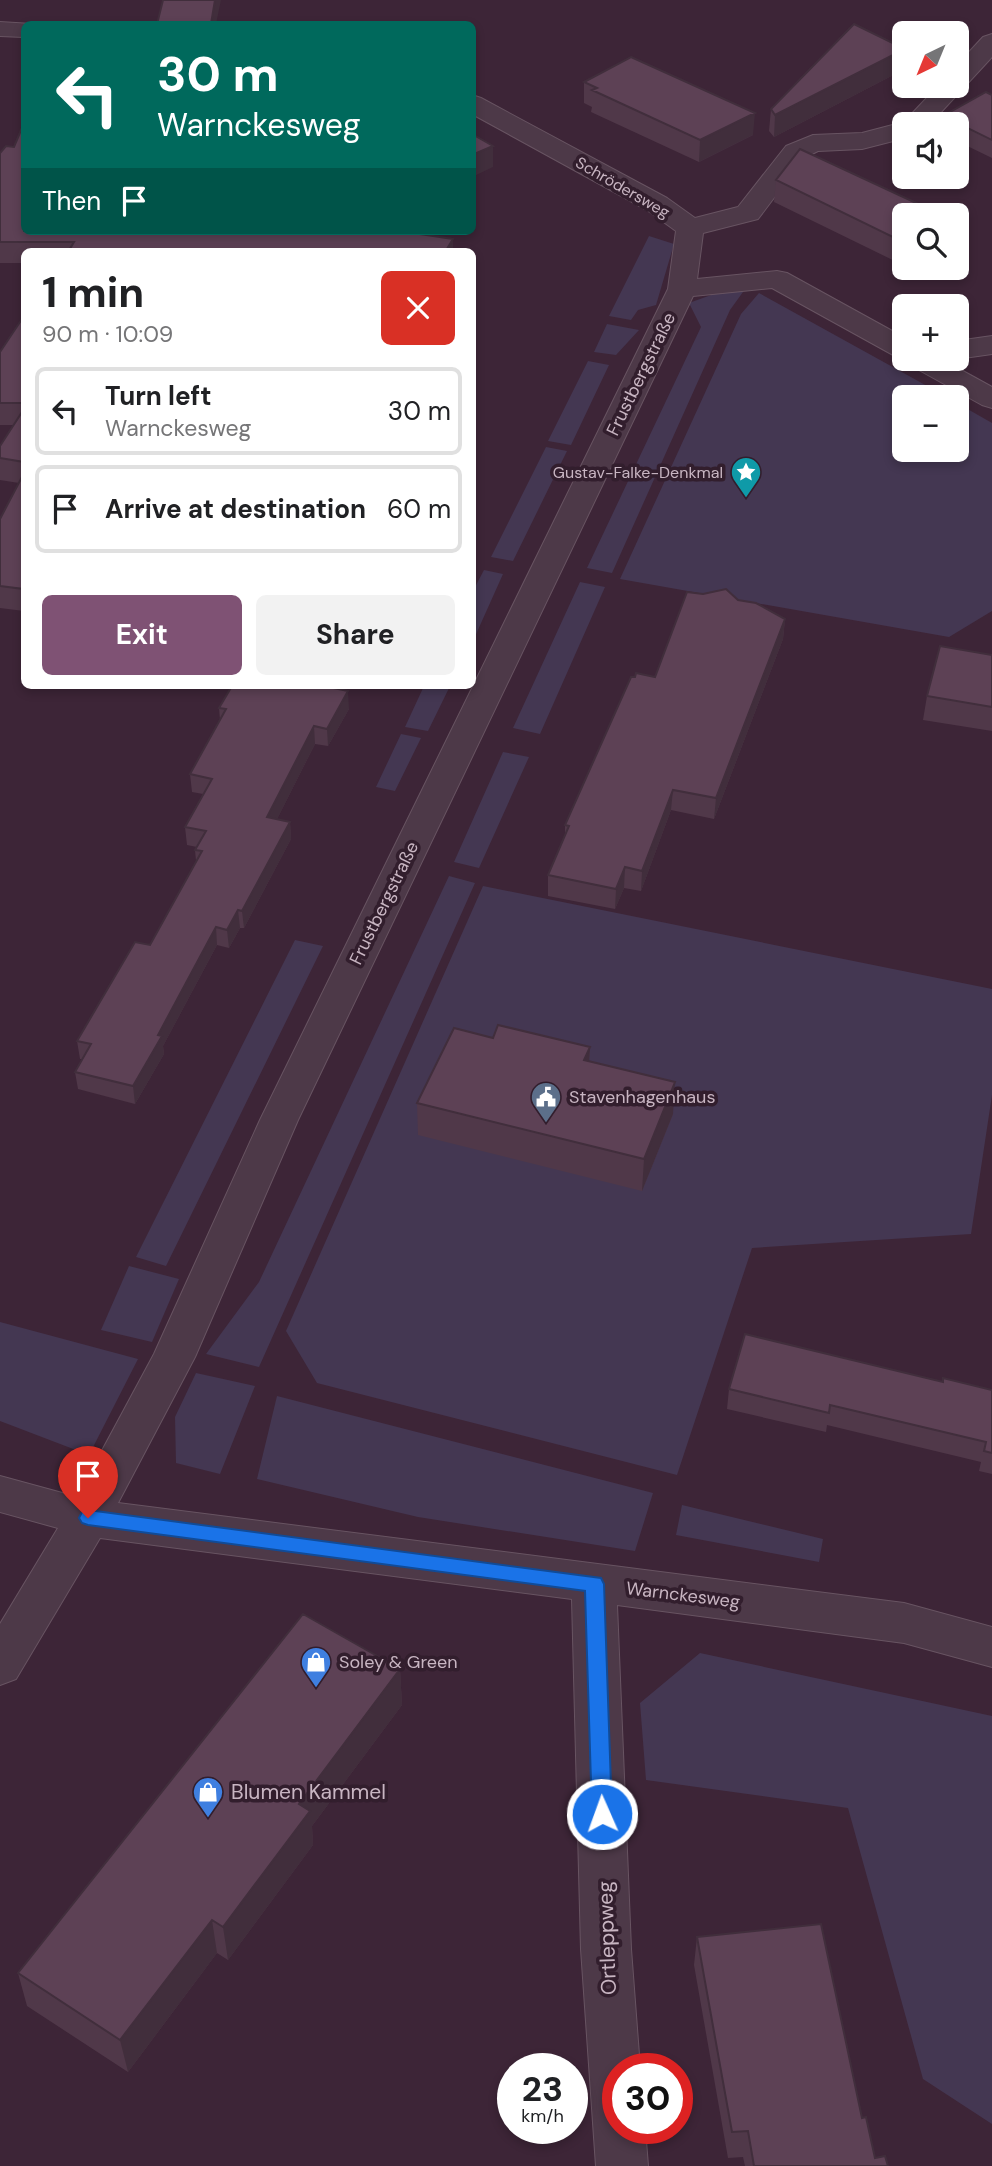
<!DOCTYPE html>
<meta charset="utf-8">
<style>
:root{--surface:#fff;--page:#f2f2f2;--text:#202124;--muted:#757577;--line:#e0e0e0;--accent:#7f5274}
body{margin:0;font-family:"DM Sans",sans-serif;background:var(--page);color:var(--text);height:100vh;display:flex;flex-direction:column;font-size:26px;white-space:nowrap}
*{box-sizing:border-box;margin:0}
p{font-size:23px;color:var(--muted)}
.icon{flex:none;width:38px;height:38px;fill:none;stroke:currentColor;stroke-width:2;stroke-linecap:round;stroke-linejoin:round}
.map{position:relative;flex:1;overflow:hidden}
.drawer{position:absolute;left:21px;top:248px;width:455px;height:441px;display:flex;flex-direction:column;background:var(--surface);border-radius:10px;box-shadow:0 4px 10px #0003}
.drawer>*{flex:none}
.banner{position:absolute;left:21px;top:21px;width:455px;height:214px;border-radius:10px;box-shadow:0 4px 10px #0003;background:#00695c;color:#fff;overflow:hidden}
.needle{width:46px;rotate:223deg}
.buttons{position:absolute;left:892px;top:21px;display:grid;gap:14px}
.buttons a{display:grid;place-items:center;width:77px;height:77px;border-radius:10px;background:var(--surface);box-shadow:0 4px 10px #0003;font-size:35px}
.speed{position:absolute;left:497px;top:2053px;display:flex;gap:14px;font-size:35px;font-weight:700;text-align:center}
.speed>*{display:grid;place-content:center;width:91px;height:91px;border-radius:50%;background:var(--surface);box-shadow:0 4px 10px #0003;line-height:1}
.speed small{font-size:18px;font-weight:400}
.speed .limit{border:10px solid #d22;background:#fff;color:#111}
.pin{position:absolute;display:grid;place-items:center;width:60px;height:60px;color:#fff;margin:-72px -30px;border-radius:50% 50% 50% 0;rotate:-45deg;box-shadow:0 0 7px #0007}
.pin .icon{rotate:45deg}
.me{position:absolute;width:77px;margin:-38px;rotate:358deg;stroke-linejoin:round;filter:drop-shadow(0 0 5px #0008)}
.turn{display:flex;align-items:center;gap:24px;height:147px;padding:0 21px;font-size:32px}
.turn .icon{width:91px;height:91px;stroke-width:2.5}
.turn b{display:block;font-size:49px;line-height:60px}
.then{display:flex;align-items:center;height:66px;padding:0 21px;background:#0003;gap:14px;font-size:26px}
.round{display:grid;place-items:center;flex:none;width:74px;height:74px;border-radius:10px;background:var(--page)}
.head{display:flex;align-items:center;justify-content:space-between;height:119px;padding:0 21px}
h1{font-size:42px;font-weight:700;line-height:52px}
.button{display:flex;gap:14px;margin-top:auto;padding:14px 21px}
.button a{flex:1;height:80px;border-radius:10px;background:var(--accent);color:#fff;font-size:28px;font-weight:700;line-height:80px;text-align:center}
.button a+a{background:var(--page);color:var(--text)}
ul{padding:0;list-style:none}
li{display:flex;align-items:center;gap:21px;height:88px;margin:0 14px 10px;padding:0 7px;border:4px solid var(--line);border-radius:10px}
li div{flex:1}
li b{display:block;font-size:26px}
li em{font-style:normal}
.map>svg:first-child{display:block}
.green{fill:#443752}
.lines{fill:none;stroke-linecap:round;stroke-linejoin:round}
.minor-casing{stroke:#685462;stroke-width:2}
.minor{fill:#4d3948;fill-rule:evenodd}
.wall{fill:#503849}
.shaded-wall{fill:#412e3c}
.building{fill:#5d4155;stroke:#412e3c;stroke-width:2}
.route{fill:#1a73e8;stroke:#114b97;stroke-width:2}
.labels{text-anchor:middle;stroke-width:7;stroke-linejoin:round;paint-order:stroke}
.far-street-label{font-size:16px;fill:#c8b5c2;stroke:#321e2d}
.far-poi-label{font-size:16px;fill:#c8b5c2;stroke:#321e2d;text-anchor:end}
.street-label{font-size:18px;fill:#c8b5c2;stroke:#321e2d}
.poi-label{font-size:18px;fill:#c8b5c2;stroke:#321e2d;text-anchor:start}
.near-poi-label{font-size:21px;fill:#c8b5c2;stroke:#321e2d;text-anchor:start}
.near-street-label{font-size:21px;fill:#c8b5c2;stroke:#321e2d}
</style>
<div class="map">
<svg width="992" height="2166" viewBox="0 0 992 2166">
<rect width="100%" height="100%" fill="#3d2537"/>
<path class="green" d="M649 236 674 244 656 305 638 310 631 320 609 316Z
M725 290 743 292 730 310 612 573 587 568 701 327 689 303Z
M759 293 947 397H905V450H957V403L992 423V611L949 637 620 579 741 314Z
M607 324 639 330 616 355 594 352Z
M588 361 609 365 571 445 548 441Z
M546 447 567 451 513 561 491 557Z
M484 570 503 574 473 641V591Z
M580 582 605 587 540 734 513 728Z
M424 686H450L428 731 405 727Z
M401 734 421 738 395 791 376 787Z
M503 752 529 757 479 868 454 862Z
M449 876 475 883 259 1367 206 1354 259 1282Z
M483 886 992 989V1095L971 1234 752 1248 677 1475 317 1383 286 1331Z
M295 940 323 946 166 1266 136 1257Z
M129 1266 179 1279 152 1342 101 1330Z
M0 1322 138 1359 89 1455 0 1421Z
M196 1373 255 1386 220 1474 176 1463 175 1417Z
M277 1396 653 1493 635 1551 418 1517 257 1479Z
M682 1505 823 1539 819 1562 676 1535Z
M700 1653 992 1716V2124L923 2079 848 1808 646 1780 640 1703Z"/>
<g class="lines">
<g class="minor-casing">
<path id="minor" d="M0 22 32 24H24V37L0 36Z
M992 34V57L930 124H905V138L862 149 818 151 804 158 758 219 703 233 697 279 777 271 787 273 905 338V359L895 356 772 288 693 296 298 1120 195 1357 118 1503 904 1603 992 1627V1667L904 1643 617 1605 631 1949 640 2068H618V2128H645L648 2166H596L581 1949 572 1599 100 1538 16 1679 0 1685V1624L58 1528 0 1512V1476L77 1497 154 1354 260 1120 668 289 676 231 647 210 472 114V95L481 98 667 198 695 218 738 207 786 146 813 135 862 133 904 122 938 86H957V65L983 37Z
M992 336V354L957 359V341Z
M905 359H941L992 387V408L982 405 910 365Z"/>
</g>
<use href="#minor" class="minor"/>
</g>
<path class="wall" d="M903 70 774 137 769 131 771 109Z
M584 82 753 135 699 162 591 112 592 107 584 103Z
M992 95V158L957 141V124H942L943 116Z
M0 153 24 231 453 252H24V263H0Z
M776 180 905 215V266L774 202Z
M907 268H929L920 274Z
M24 316V611L0 608V519L19 483 0 480V446L14 425H0V352Z
M738 600 785 619 783 639 714 819 671 810 641 891 624 888 615 909 548 896V875L565 835V825L655 677Z
M992 655V731L923 720 927 696Z
M333 688 349 709 328 746 315 744 277 819 290 822 291 839 244 928H240L229 948 217 945 163 1046 164 1054 135 1104 78 1089 75 1072 82 1059H80L77 1041 150 945 196 861 195 850 197 847 187 845 185 827 203 794 192 792 190 774 220 720 219 708Z
M493 1038 590 1047 589 1061 673 1114 642 1191 418 1135 417 1103Z
M943 1382 992 1390V1474L979 1471 981 1462 827 1425 826 1432 727 1409 729 1389Z
M400 1669 402 1705 312 1826 313 1845 228 1960 217 1953 128 2072 27 2006 18 1973Z
M697 1937 862 2118 875 2158 888 2166H745L743 2157 728 2158 694 1965Z"/>
<path class="shaded-wall" d="M215 0H221L216 24H211Z
M905 49 903 70 774 137 775 115Z
M755 113 753 135 699 162 700 140Z
M493 146V167L472 177V155Z
M964 226 961 248 957 250V230Z
M453 239V252H445Z
M920 268H929L920 274Z
M785 619 783 639 714 819 716 798Z
M348 691 349 709 328 746 327 729Z
M314 726 315 744 269 835 267 817Z
M673 790 671 810 641 891 642 871Z
M290 822 291 839 244 928 242 911Z
M625 867 624 888 615 909 616 889Z
M238 910 240 928 229 948 227 930Z
M216 927 217 945 163 1046 164 1054 135 1104 133 1086 158 1035Z
M590 1047 588 1080 584 1060Z
M675 1082 673 1114 642 1191 644 1159Z
M400 1669 402 1705 312 1826 313 1845 228 1960 223 1927 299 1804Z
M212 1920 217 1953 128 2072 120 2040Z"/>
<path class="building" d="M163 0H215L211 24H157Z
M854 24 905 49 775 115 771 109Z
M631 57 755 113 700 140 592 90 597 88 584 82Z
M986 92 992 95V140L943 116Z
M24 123V231H400L453 239 445 252H68L74 242H0V153L6 146 14 147Z
M472 134 493 146 472 155Z
M800 149 942 215H905V243L776 180Z
M957 222 964 226 957 230Z
M24 316V403H0V352Z
M24 409V462L0 458V446Z
M24 473V589L0 586V519Z
M726 589 738 600 756 603 785 619 716 798 673 790 642 871 625 867 616 889 548 875 569 826 565 825 631 677H635L636 673 655 677 687 592 703 594Z
M940 646 992 655V707L927 696Z
M232 686H324L348 691 327 729 314 726 267 817 290 822 242 911 238 910 227 930 216 927 158 1035 162 1036 133 1086 75 1072 91 1044 77 1041 135 942 150 945 202 851 195 850 206 831 185 827 212 779 190 774 226 709 219 708Z
M498 1025 590 1047 584 1060 675 1082 644 1159 417 1103 454 1028 493 1038Z
M745 1334 943 1382V1378L992 1390V1453L984 1451 986 1442 830 1405 829 1413 729 1389Z
M303 1614 400 1669 299 1804 310 1811 223 1927 212 1920 120 2040 18 1973Z
M821 1924 862 2118 866 2117 875 2158 885 2156 888 2166H754L748 2131 732 2132 697 1937Z"/>
<path class="route" d="M88 1510 601 1578 604 1584 612 1814 609 1820 602 1823 595 1820 592 1814 585 1591 88 1525 82 1523 79 1518 82 1512Z"/>
<defs>
<g id="sight-pin" transform="scale(1.575)"><path d="M0 17L-7.5 6A9.5 9.5 0 1 1 7.5 6Z" fill="#0f9aa8" stroke="#321e2d"/><path d="M0-6L1.8-2.2L6-1.7L2.9 1.2L3.7 5.4L0 3.3L-3.7 5.4L-2.9 1.2L-6-1.7L-1.8-2.2Z" fill="#fff"/></g>
<g id="civic-pin" transform="scale(1.575)"><path d="M0 17L-7.5 6A9.5 9.5 0 1 1 7.5 6Z" fill="#5c6f8a" stroke="#321e2d"/><path d="M-.6-6.5H3V-4.5H.6V-3L4-1V1h2V6H-6V1h2V-1L-.6-3ZM-1.2 2.5V6h2.4V2.5Z" fill="#fff"/></g>
<g id="shop-pin" transform="scale(1.575)"><path d="M0 17L-7.5 6A9.5 9.5 0 1 1 7.5 6Z" fill="#3f7fe0" stroke="#321e2d"/><path d="M-5-2.5h2.3a2.7 3.5 0 0 1 5.4 0H5L5.5 6h-11ZM-1.5-2.5h3a1.5 2.3 0 0 0-3 0Z" fill="#fff"/></g>
</defs>
<g fill-rule="evenodd">
<use href="#sight-pin" x="746" y="472"/>
<use href="#civic-pin" x="546" y="1097"/>
<use href="#shop-pin" x="316" y="1662"/>
<use href="#shop-pin" x="208" y="1792"/>
</g>
<g class="labels">
<g class="far-street-label">
<text transform="translate(623 187) rotate(30)" y="6">Schrödersweg</text>
</g>
<g class="far-poi-label">
<text x="723" y="478">Gustav-Falke-Denkmal</text>
</g>
<g class="street-label">
<text transform="translate(641 374) rotate(-64)" y="6">Frustbergstraße</text>
<text transform="translate(384 903) rotate(-64)" y="6">Frustbergstraße</text>
<text transform="translate(683 1595) rotate(7)" y="6">Warnckesweg</text>
</g>
<g class="poi-label">
<text x="569" y="1103">Stavenhagenhaus</text>
<text x="339" y="1668">Soley &amp; Green</text>
</g>
<g class="near-poi-label">
<text x="231" y="1799">Blumen Kammel</text>
</g>
<g class="near-street-label">
<text transform="translate(607 1938) rotate(-92)" y="7">Ortleppweg</text>
</g>
</g>
</svg>
<div class="buttons">
<a><svg class="needle" viewBox="-14 -14 28 28"><path d="M0-13l5 13h-10z" fill="#e53935"/><path d="M0 13l5-13h-10z" fill="#757577"/></svg></a>
<a><svg class="icon" aria-label="sound" viewBox="0 0 24 24"><path d="M4 9h4l5-4v14l-5-4H4zM17 9q2 3 0 6"/></svg></a>
<a><svg class="icon" aria-label="search" viewBox="0 0 24 24"><circle cx="10" cy="10" r="6"/><path d="M15 15l6 6"/></svg></a>
<a>+</a>
<a>−</a>
</div>
<div class="speed"><div>23<small>km/h</small></div><div class="limit">30</div></div>
<div class="pin" style="left:88px;top:1518px;background:#d93025"><svg class="icon" aria-label="arrive" viewBox="0 0 24 24"><path d="M6 21V4h12l-3 4 3 4H6"/></svg></div>
<svg class="me" style="left:602px;top:1814px" viewBox="-20 -20 40 40"><circle r="17" fill="#1a73e8" stroke="#fff" stroke-width="3"/><path d="M0-11L8 9 0 5-8 9z" fill="#fff"/></svg>
<div class="banner">
<div class="turn"><svg class="icon" aria-label="left" viewBox="0 0 24 24"><path d="M17 20v-9H6M10 6l-5 5 5 5"/></svg><div><b>30 m</b>Warnckesweg</div></div>
<div class="then">Then<svg class="icon" aria-label="arrive" viewBox="0 0 24 24"><path d="M6 21V4h12l-3 4 3 4H6"/></svg></div>
</div>
<section class="drawer">
<div class="head"><div><h1>1 min</h1><p>90 m · 10:09</p></div><a class="round" style="background:#d93025;color:#fff"><svg class="icon" aria-label="close" viewBox="0 0 24 24"><path d="M6 6l12 12M18 6L6 18"/></svg></a></div>
<ul>
<li><svg class="icon" aria-label="left" viewBox="0 0 24 24"><path d="M17 20v-9H6M10 6l-5 5 5 5"/></svg><div><b>Turn left</b><p>Warnckesweg</p></div><em>30 m</em></li>
<li><svg class="icon" aria-label="arrive" viewBox="0 0 24 24"><path d="M6 21V4h12l-3 4 3 4H6"/></svg><div><b>Arrive at destination</b></div><em>60 m</em></li>
</ul>
<div class="button"><a>Exit</a><a>Share</a></div>
</section>
</div>
